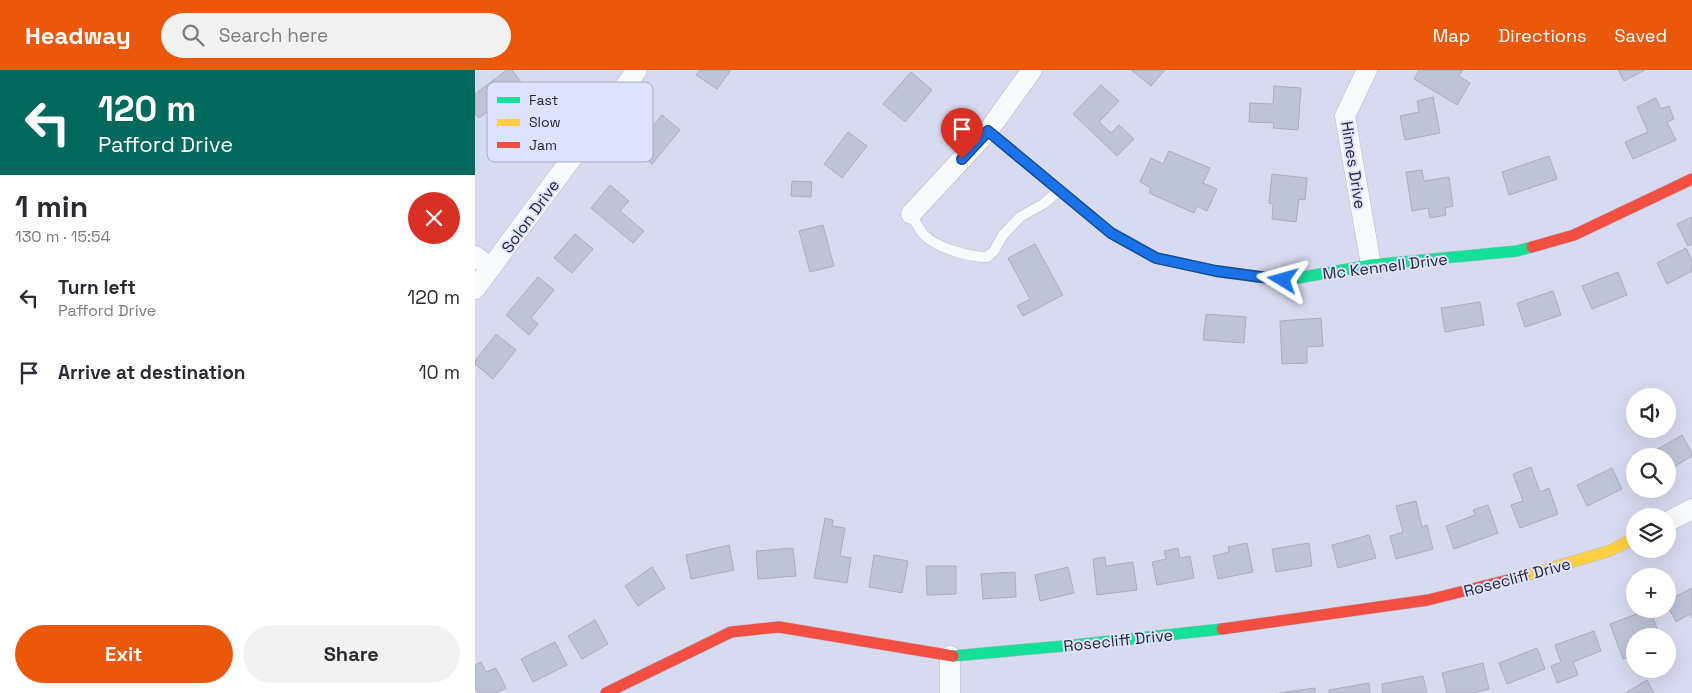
<!DOCTYPE html>
<meta charset="utf-8">
<style>
:root{--surface:#fff;--page:#f2f2f3;--text:#2b2b33;--muted:#7c7c81;--accent:#ea580c}
body{margin:0;font-family:"Space Grotesk",sans-serif;background:var(--page);color:var(--text);height:100vh;display:flex;flex-direction:column;font-size:19px;white-space:nowrap}
*{box-sizing:border-box;margin:0}
p{font-size:16px;color:var(--muted)}
.icon{flex:none;width:28px;height:28px;fill:none;stroke:currentColor;stroke-width:2;stroke-linecap:round;stroke-linejoin:round}
.map{position:relative;flex:1;overflow:hidden}
.drawer{display:flex;flex-direction:column;background:var(--surface);width:475px}
.drawer>*{flex:none}
.banner{background:#00695c;color:#fff;overflow:hidden}
.buttons{position:absolute;left:1151px;top:318px;display:grid;gap:10px}
.buttons a{display:grid;place-items:center;width:50px;height:50px;border-radius:50%;background:var(--surface);box-shadow:0 5px 20px #0002;font-size:25px}
.pin{position:absolute;display:grid;place-items:center;width:42px;height:42px;color:#fff;margin:-51px -21px;border-radius:50% 50% 50% 0;rotate:-45deg;box-shadow:0 0 5px #0007}
.pin .icon{rotate:45deg}
.me{position:absolute;width:55px;margin:-28px;rotate:278deg;stroke-linejoin:round;filter:drop-shadow(0 0 4px #0008)}
.turn{display:flex;align-items:center;gap:18px;height:105px;padding:0 15px;font-size:22px}
.turn .icon{width:65px;height:65px;stroke-width:2.5}
.turn b{display:block;font-size:35px;line-height:42px}
.round{display:grid;place-items:center;flex:none;width:52px;height:52px;border-radius:26px;background:var(--page)}
.headline{display:flex;align-items:center;justify-content:space-between;height:85px;padding:0 15px}
h1{font-size:30px;font-weight:700;line-height:38px}
.cta{display:flex;gap:10px;margin-top:auto;padding:10px 15px}
.cta a{flex:1;height:58px;border-radius:30px;background:var(--accent);color:#fff;font-size:20px;font-weight:700;line-height:58px;text-align:center}
.cta a+a{background:var(--page);color:var(--text)}
ul{padding:0;list-style:none}
li{display:flex;align-items:center;gap:15px;height:75px;padding:0 15px}
li div{flex:1}
li b{display:block;font-size:19px}
li em{font-style:normal}
header{display:flex;align-items:center;gap:30px;box-sizing:border-box;height:70px;padding:0 25px;background:var(--accent);color:#fff}
header strong{font-size:24px}
nav{display:flex;gap:28px;margin-inline-start:auto;font-size:18px}
.search{width:350px;height:45px;background:var(--page);display:flex;align-items:center;gap:12px;box-sizing:border-box;padding:0 18px;border-radius:28px;color:var(--muted);font-size:19px}
main{display:flex;flex:1;min-height:0}
.map>svg:first-child{display:block}
.building{fill:#bdc4d5;stroke:#a8aebe}
.lines{fill:none;stroke-linecap:round;stroke-linejoin:round}
.lane-casing{stroke:#b5b8ca;stroke-width:11}
.street-casing{stroke:#b5b8ca;stroke-width:21}
.fast-casing{stroke:#b5b8ca;stroke-width:12}
.slow-casing{stroke:#b5b8ca;stroke-width:12}
.jam-casing{stroke:#b5b8ca;stroke-width:12}
.lane{stroke:#f9fafd;stroke-width:10}
.street{stroke:#f9fafd;stroke-width:20}
.fast{stroke:#16e098;stroke-width:11}
.slow{stroke:#ffcf43;stroke-width:11}
.jam{stroke:#f24e42;stroke-width:11}
.route-casing{stroke:#114b97;stroke-width:12}
.route{stroke:#1a73e8;stroke-width:9}
.labels{text-anchor:middle;stroke-width:4;stroke-linejoin:round;paint-order:stroke}
.street-label{font-size:16px;fill:#252839;stroke:#dde2fe}
.key{fill:#dde2fe;stroke:#a6aac3;stroke-width:1}
.key-label{font-size:14px;fill:#252839}
</style>
<header>
<strong>Headway</strong>
<div class="search"><svg class="icon" aria-label="search" viewBox="0 0 24 24"><circle cx="10" cy="10" r="6"/><path d="M15 15l6 6"/></svg>Search here</div>
<nav><a>Map</a><a>Directions</a><a>Saved</a></nav>
</header>
<main>
<section class="drawer">
<div class="banner">
<div class="turn"><svg class="icon" aria-label="left" viewBox="0 0 24 24"><path d="M17 20v-9H6M10 6l-5 5 5 5"/></svg><div><b>120 m</b>Pafford Drive</div></div>
</div>
<div class="headline"><div><h1>1 min</h1><p>130 m · 15:54</p></div><a class="round" style="background:#d93025;color:#fff"><svg class="icon" aria-label="close" viewBox="0 0 24 24"><path d="M6 6l12 12M18 6L6 18"/></svg></a></div>
<ul>
<li><svg class="icon" aria-label="left" viewBox="0 0 24 24"><path d="M17 20v-9H6M10 6l-5 5 5 5"/></svg><div><b>Turn left</b><p>Pafford Drive</p></div><em>120 m</em></li>
<li><svg class="icon" aria-label="arrive" viewBox="0 0 24 24"><path d="M6 21V4h12l-3 4 3 4H6"/></svg><div><b>Arrive at destination</b></div><em>10 m</em></li>
</ul>
<div class="cta"><a>Exit</a><a>Share</a></div>
</section>
<div class="map">
<svg width="1217" height="623" viewBox="0 0 1217 623">
<rect width="100%" height="100%" fill="#d8dbf0"/>
<path class="building" d="M32 0H37L48 15 4 48 0 44V24Z
M225 0H256L242 19 221 5Z
M656 0H690L676 16Z
M944 0H988L984 6 995 13 982 35 939 9Z
M1143 0H1170L1149 11Z
M436 2 457 20 430 52 408 34Z
M626 15 644 31 624 52 636 63 644 55 659 69 642 86 598 44Z
M799 16 826 18 823 60 798 58 799 53 774 52 775 33 798 34Z
M958 27 965 63 930 70 925 46 944 42 942 31Z
M1181 28 1186 39 1194 36 1199 49 1192 52 1201 70 1158 89 1150 72 1173 62 1162 37Z
M187 45 205 60 177 94 159 80Z
M373 62 392 76 367 108 349 94Z
M694 81 735 98 728 113 742 119 732 141 722 136 719 143 674 123 676 118 665 112 676 88 688 94Z
M1074 86 1082 109 1034 125 1027 102Z
M947 100 949 111 974 107 978 136 970 138 971 145 955 148 953 138 937 141 931 102Z
M797 104 832 108 830 130 824 129 821 152 797 149 798 134 794 133Z
M317 111 337 112 336 127 316 126Z
M135 115 154 131 145 141 169 161 158 173 116 138Z
M1217 147V174L1213 176 1202 154Z
M348 155 359 196 335 202 324 161Z
M100 164 118 179 97 203 79 188Z
M560 174 588 225 548 246 542 236 555 229 533 188Z
M1211 178 1217 191V201L1192 214 1182 193Z
M1143 202 1152 225 1117 239 1107 216Z
M63 207 79 220 56 248 63 254 54 265 31 245Z
M1078 221 1086 245 1050 257 1042 233Z
M1005 232 1009 255 970 262 966 238Z
M731 244 771 247 769 273 728 270Z
M846 248 848 276 832 277V293L807 294 805 251Z
M21 264 41 280 18 309 0 294V291Z
M1207 365 1217 383V386L1192 401V386H1175L1174 384Z
M1056 397 1065 422 1074 418 1083 444 1045 458 1036 435 1048 431 1038 404Z
M1137 398 1147 419 1112 436 1102 415Z
M941 431 947 457 952 455 958 479 921 489 915 466 928 462 921 436Z
M1013 435 1023 463 979 479 971 456 1000 445 998 440Z
M350 448 358 450 357 456 370 458 365 486 376 488 372 513 339 508Z
M894 465 901 488 863 498 857 475Z
M772 473 778 502 743 509 738 486 754 482 753 477Z
M834 473 837 496 801 502 797 479Z
M254 475 259 500 216 509 211 485Z
M318 478 321 506 283 509 281 481Z
M703 478 705 488 715 486 719 508 682 515 677 492 691 489 689 481Z
M399 485 433 491 427 523 394 517Z
M630 487 631 496 658 492 662 520 622 525 618 489Z
M451 496H481V524L452 525Z
M177 497 190 518 163 536 150 516Z
M593 497 599 523 565 531 560 505Z
M540 502 541 527 508 529 506 504Z
M1217 518V548L1215 544 1201 552 1192 535V531Z
M1175 539 1183 561 1169 566H1160V570L1155 572 1159 585 1148 589 1135 554Z
M120 550 133 574 107 589 93 566Z
M1119 561 1126 581 1098 592 1103 605 1082 613 1076 596 1086 592 1080 575Z
M80 572 92 595 58 612 46 589Z
M1062 578 1070 599 1032 614 1024 593Z
M6 592 11 602 21 598 31 618 21 623H3L0 617V595Z
M1008 593 1014 619 998 623H972L967 603Z
M948 606 952 623H908L907 614Z
M1172 610 1179 623H1152V622Z
M894 613 895 623H854V620Z
M840 618V623H804Z"/>
<g class="lines">
<g class="lane-casing">
<path id="lane" d="M436 144C440 151 444 159 449 165 462 178 494 187 512 187L519 181 528 165 545 147 568 134 584 121"/>
</g>
<g class="street-casing">
<path id="street" d="M892 0 870 46 896 195
M436 144 513 61 557 0
M0 186 16 198
M0 219 162 0
M1192 452 1217 439
M475 623V586"/>
</g>
<g class="fast-casing">
<path id="fast" d="M817 209 896 195 1042 181 1057 177
M478 586 600 575 747 559"/>
</g>
<g class="slow-casing">
<path id="slow" d="M513 61 636 163 681 188 741 201 808 210 817 209
M1049 506 1134 481 1160 468"/>
</g>
<g class="jam-casing">
<path id="jam" d="M1057 177 1099 165 1217 109
M747 559 953 530 1049 506
M131 623 256 562 304 557 478 586"/>
</g>
<use href="#lane" class="lane"/>
<use href="#street" class="street"/>
<use href="#fast" class="fast"/>
<use href="#slow" class="slow"/>
<use href="#jam" class="jam"/>
</g>
<g class="lines">
<g class="route-casing">
<path id="route" d="M487 89 513 61 636 163 681 188 741 201 808 210"/>
</g>
<use href="#route" class="route"/>
</g>
<g class="labels">
<g class="street-label">
<text transform="translate(879 95) rotate(81)" y="6">Himes Drive</text>
<text transform="translate(55 146) rotate(-54)" y="6">Solon Drive</text>
<text transform="translate(910 196) rotate(-7)" y="6">Mc Kennell Drive</text>
<text transform="translate(1042 507) rotate(-15)" y="6">Rosecliff Drive</text>
<text transform="translate(643 570) rotate(-6)" y="6">Rosecliff Drive</text>
</g>
</g>
<rect x="12" y="12" width="166" height="80" rx="8" class="key"/>
<rect x="22" y="27" width="23" height="6" fill="#16e098"/>
<rect x="22" y="49" width="23" height="7" fill="#ffcf43"/>
<rect x="22" y="72" width="23" height="6" fill="#f24e42"/>
<g class="key-label">
<text x="54" y="35">Fast</text>
<text x="54" y="57">Slow</text>
<text x="54" y="80">Jam</text>
</g>
</svg>
<div class="buttons">
<a><svg class="icon" aria-label="sound" viewBox="0 0 24 24"><path d="M4 9h4l5-4v14l-5-4H4zM17 9q2 3 0 6"/></svg></a>
<a><svg class="icon" aria-label="search" viewBox="0 0 24 24"><circle cx="10" cy="10" r="6"/><path d="M15 15l6 6"/></svg></a>
<a><svg class="icon" aria-label="layers" viewBox="0 0 24 24"><path d="M12 4l9 5-9 5-9-5zM3 14l9 5 9-5"/></svg></a>
<a>+</a>
<a>−</a>
</div>
<div class="pin" style="left:487px;top:89px;background:#d93025"><svg class="icon" aria-label="arrive" viewBox="0 0 24 24"><path d="M6 21V4h12l-3 4 3 4H6"/></svg></div>
<svg class="me" style="left:808px;top:210px" viewBox="-20 -20 40 40"><path d="M0-17L14 15 0 8-14 15z" fill="#1a73e8" stroke="#fff" stroke-width="4"/></svg>
</div>
</main>
